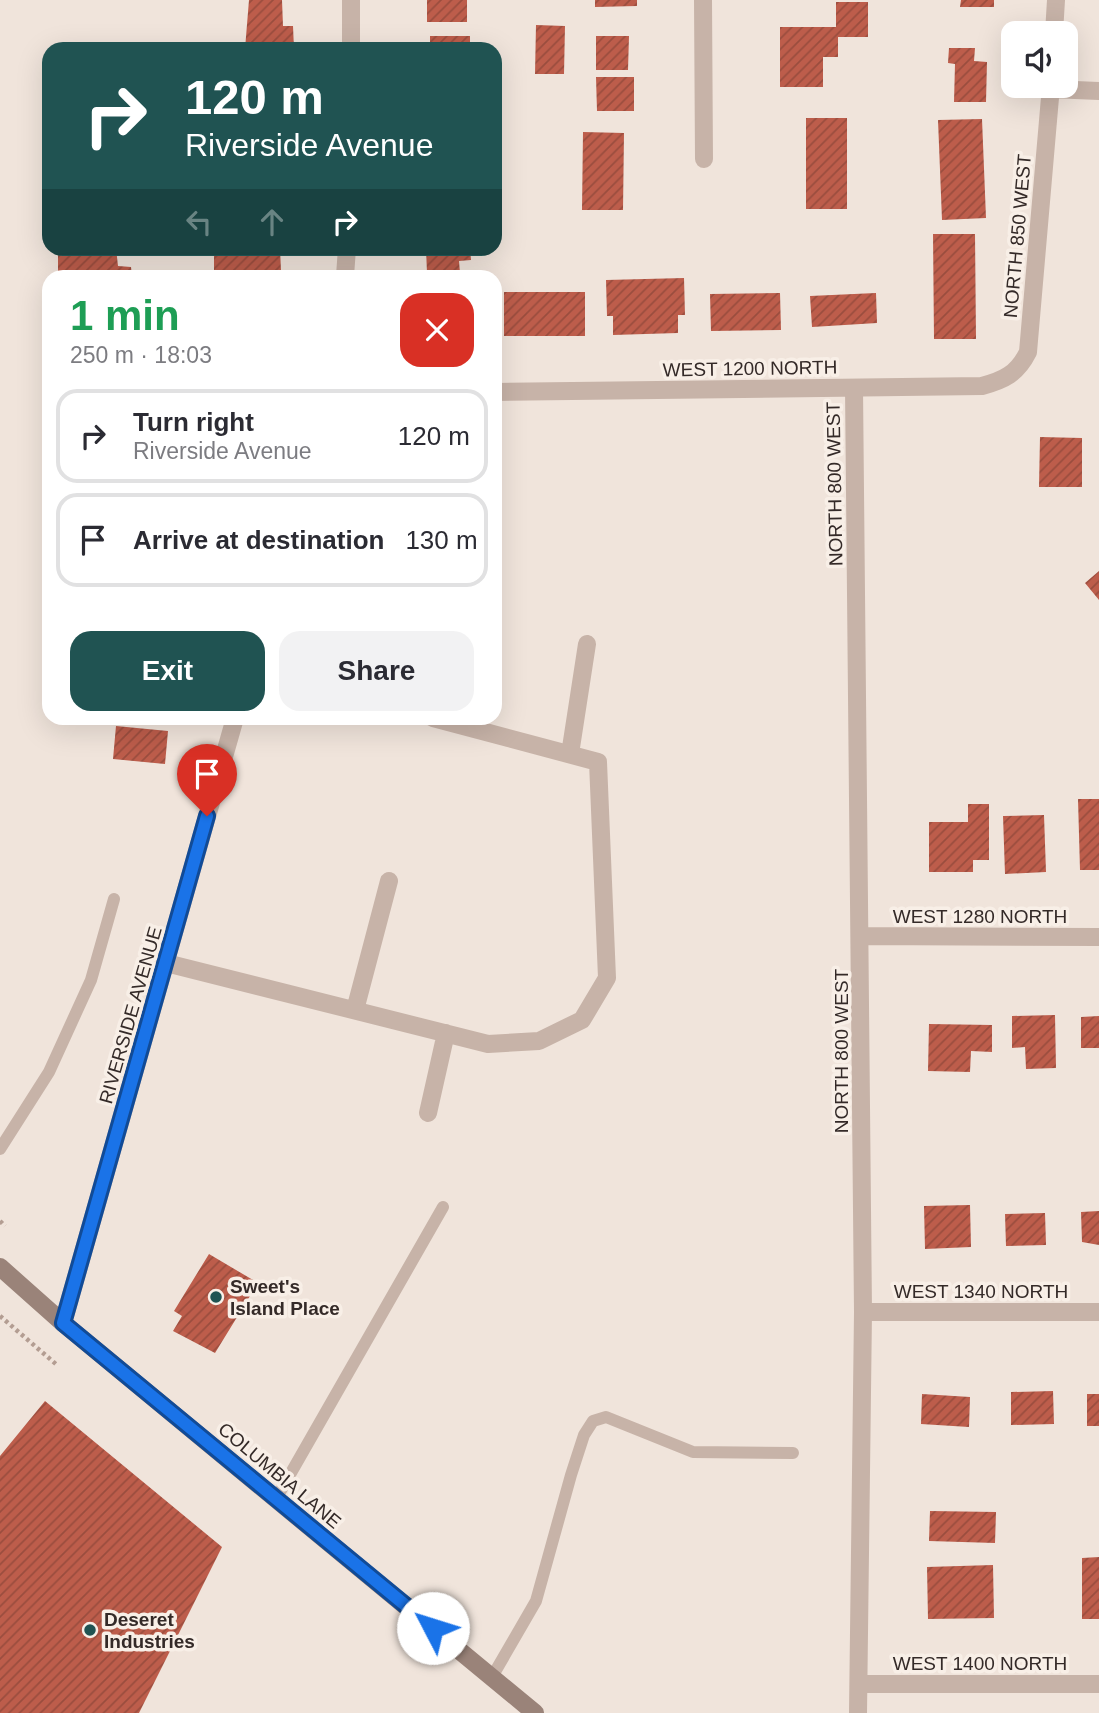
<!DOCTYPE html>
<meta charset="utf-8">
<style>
:root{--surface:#fff;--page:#f2f2f3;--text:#2b2b33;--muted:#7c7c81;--line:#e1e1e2;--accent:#205352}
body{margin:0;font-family:Helvetica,sans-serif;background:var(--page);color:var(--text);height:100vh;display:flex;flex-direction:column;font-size:26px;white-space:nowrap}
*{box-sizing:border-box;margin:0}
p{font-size:23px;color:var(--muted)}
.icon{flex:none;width:38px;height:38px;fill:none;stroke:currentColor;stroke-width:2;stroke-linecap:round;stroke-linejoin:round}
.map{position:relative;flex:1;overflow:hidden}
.drawer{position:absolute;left:42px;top:270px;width:460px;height:455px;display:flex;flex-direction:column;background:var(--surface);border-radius:21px;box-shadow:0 7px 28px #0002}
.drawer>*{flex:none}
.hud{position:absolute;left:42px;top:42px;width:460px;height:214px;border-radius:21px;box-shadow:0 7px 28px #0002;background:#205352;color:#fff;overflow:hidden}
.tools{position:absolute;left:1001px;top:21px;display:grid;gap:14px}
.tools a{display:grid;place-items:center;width:77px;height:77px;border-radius:14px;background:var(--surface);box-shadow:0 7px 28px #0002;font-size:35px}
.pin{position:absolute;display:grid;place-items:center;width:60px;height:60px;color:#fff;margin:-72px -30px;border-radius:50% 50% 50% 0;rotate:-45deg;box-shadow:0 0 7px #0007}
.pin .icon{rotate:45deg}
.me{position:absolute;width:77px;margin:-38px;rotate:310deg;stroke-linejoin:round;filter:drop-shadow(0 0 5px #0008)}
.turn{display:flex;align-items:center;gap:24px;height:147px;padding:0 28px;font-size:32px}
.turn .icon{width:91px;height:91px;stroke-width:2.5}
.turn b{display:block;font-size:49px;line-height:60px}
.lanes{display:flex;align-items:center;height:66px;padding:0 28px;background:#0003;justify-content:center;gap:35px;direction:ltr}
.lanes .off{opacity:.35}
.round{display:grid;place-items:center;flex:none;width:74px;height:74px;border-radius:21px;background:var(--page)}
.summary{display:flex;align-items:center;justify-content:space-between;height:119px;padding:0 28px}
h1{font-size:42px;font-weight:700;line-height:52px;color:#1e9e55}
.cta{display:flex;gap:14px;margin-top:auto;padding:14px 28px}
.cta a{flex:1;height:80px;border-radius:21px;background:var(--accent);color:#fff;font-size:28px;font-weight:700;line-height:80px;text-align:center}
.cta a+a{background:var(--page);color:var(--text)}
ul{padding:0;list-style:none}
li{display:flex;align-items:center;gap:21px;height:94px;margin:0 14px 10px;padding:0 14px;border:4px solid var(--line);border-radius:21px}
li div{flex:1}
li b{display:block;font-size:26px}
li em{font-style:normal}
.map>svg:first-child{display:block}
.building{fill:url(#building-hatch)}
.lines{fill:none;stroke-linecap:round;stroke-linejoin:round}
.path{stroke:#b39d92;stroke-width:4.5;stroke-dasharray:3.5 3.5;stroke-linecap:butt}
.service{stroke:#c7b3a8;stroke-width:12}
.minor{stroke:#c7b3a8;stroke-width:18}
.secondary{stroke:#9a8379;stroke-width:18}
.route-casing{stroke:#114b97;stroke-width:18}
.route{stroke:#1a73e8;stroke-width:12}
.poi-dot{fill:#205352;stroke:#f8efe7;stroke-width:2.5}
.labels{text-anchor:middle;stroke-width:7;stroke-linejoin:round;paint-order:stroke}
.street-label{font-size:19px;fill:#342a28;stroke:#f8efe7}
.poi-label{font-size:19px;font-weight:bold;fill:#342a28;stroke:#f8efe7;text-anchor:start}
</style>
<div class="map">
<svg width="1099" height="1713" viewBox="0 0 1099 1713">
<defs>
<pattern id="building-hatch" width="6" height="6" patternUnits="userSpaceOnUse" patternTransform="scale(1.75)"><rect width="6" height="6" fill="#bd5d4b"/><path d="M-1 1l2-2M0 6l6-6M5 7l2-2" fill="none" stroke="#9a4d3e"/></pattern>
</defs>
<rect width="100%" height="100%" fill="#f0e4db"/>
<path class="building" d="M249 0H282L283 26H293L294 49H245Z
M427 0H467V22H427Z
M595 0H637V6L595 7Z
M961 0H994V7H960Z
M836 2H868V37H838V57H823V87H780V27H836Z
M536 25 565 26 564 74H535Z
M430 36H470V49H430Z
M596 36H629L628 70H596Z
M949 48H975L974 61 987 62 986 102H954L955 64 948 63Z
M596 77H634V111H597Z
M806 118H847V209H806Z
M982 119 986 218 942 220 938 120Z
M583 132 624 133 623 210H582Z
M933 234H975L976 339H934Z
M58 248H116L118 266 131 267 132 276H58Z
M214 248H280L281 271 214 272Z
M426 248H470L471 260 459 261 460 273H427Z
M684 278 685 315H678V333L613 335V316H607L606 280Z
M504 292H585V336H504Z
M780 293 781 330 711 331 710 294Z
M876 293 877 323 812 327 810 296Z
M1040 437 1082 438V487H1039Z
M1099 571V600L1085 583Z
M116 726 168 731 165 764 113 759Z
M1078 799H1099V870H1080Z
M968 804H989V860H973V872H929V822H968Z
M1044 815 1046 872 1005 874 1003 816Z
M1055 1015 1056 1068 1026 1069 1025 1047 1012 1048V1016Z
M1099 1016V1048H1081V1017Z
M929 1024 992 1025V1052L971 1051 970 1072 928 1071Z
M970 1205 971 1247 925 1249 924 1206Z
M1099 1211V1245L1082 1242 1081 1212Z
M1045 1213 1046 1245 1006 1246 1005 1214Z
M209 1254 258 1283 215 1353 173 1331 182 1316 174 1311Z
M1053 1391 1054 1424 1011 1425V1392Z
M922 1394 970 1397 969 1427 921 1424Z
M1087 1394H1099V1426H1087Z
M45 1401 222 1547 139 1713H0V1456Z
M930 1511 996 1512 995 1543 929 1541Z
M1099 1557V1619H1082V1558Z
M993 1565 994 1618 928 1619 927 1567Z"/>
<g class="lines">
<path class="path" d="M0 1221 5 1226
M0 1316 57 1365"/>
<path class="service" d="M0 1149 49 1072 91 980 114 899
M276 1499 443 1207
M492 1677 536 1601 571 1475 584 1435 593 1421 606 1417 693 1452 793 1453"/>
<path class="minor" d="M351 0V49
M703 0 704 159
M1054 33 1056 0
M1051 89 1099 91
M345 276 347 248
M854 388 863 1312 858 1713
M495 392 982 386C1004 380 1017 374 1028 352L1051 86
M570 754 587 644
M861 936 1099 937
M166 963 488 1044 539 1041 582 1020 607 978 598 762 433 718
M355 1010 389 881
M428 1113 446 1033
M863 1312H1099
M63 1323 235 718
M860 1684H1099"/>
<path class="secondary" d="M0 1267 63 1323 535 1713"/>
</g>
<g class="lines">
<g class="route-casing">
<path id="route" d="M207 816 63 1323 433 1628"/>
</g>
<use href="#route" class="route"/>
</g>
<g class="poi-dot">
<circle cx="216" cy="1297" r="7"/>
<circle cx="90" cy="1630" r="7"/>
</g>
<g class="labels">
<g class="street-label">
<text transform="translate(1017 236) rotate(-85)" y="7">NORTH 850 WEST</text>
<text transform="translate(750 368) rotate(-1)" y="7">WEST 1200 NORTH</text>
<text transform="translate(834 484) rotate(-91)" y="7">NORTH 800 WEST</text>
<text x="980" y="923">WEST 1280 NORTH</text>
<text transform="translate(130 1015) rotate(-74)" y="7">RIVERSIDE AVENUE</text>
<text transform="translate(841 1051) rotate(-90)" y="7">NORTH 800 WEST</text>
<text x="981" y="1298">WEST 1340 NORTH</text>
<text transform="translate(280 1475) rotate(40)" y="7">COLUMBIA LANE</text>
<text x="980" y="1670">WEST 1400 NORTH</text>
</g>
<g class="poi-label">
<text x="230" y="1293">Sweet's<tspan x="230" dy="22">Island Place</tspan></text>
<text x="104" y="1626">Deseret<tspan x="104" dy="22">Industries</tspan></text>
</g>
</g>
</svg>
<div class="tools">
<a><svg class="icon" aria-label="sound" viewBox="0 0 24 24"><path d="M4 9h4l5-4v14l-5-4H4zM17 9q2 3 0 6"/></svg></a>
</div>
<div class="pin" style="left:207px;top:816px;background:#d93025"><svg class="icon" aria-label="arrive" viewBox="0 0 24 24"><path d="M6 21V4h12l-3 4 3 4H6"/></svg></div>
<svg class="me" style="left:433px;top:1628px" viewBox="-20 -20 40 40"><circle r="19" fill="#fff"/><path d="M0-13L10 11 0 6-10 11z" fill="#1a73e8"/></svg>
<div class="hud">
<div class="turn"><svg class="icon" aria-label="right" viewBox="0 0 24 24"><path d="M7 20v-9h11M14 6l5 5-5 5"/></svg><div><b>120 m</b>Riverside Avenue</div></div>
<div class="lanes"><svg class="icon off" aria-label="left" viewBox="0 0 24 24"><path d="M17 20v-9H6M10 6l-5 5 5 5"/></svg><svg class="icon off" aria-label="ahead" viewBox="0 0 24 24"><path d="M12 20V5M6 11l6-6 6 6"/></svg><svg class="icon" aria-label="right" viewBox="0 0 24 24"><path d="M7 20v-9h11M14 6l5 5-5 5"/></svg></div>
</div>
<section class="drawer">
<div class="summary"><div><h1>1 min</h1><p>250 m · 18:03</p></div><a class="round" style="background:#d93025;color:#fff"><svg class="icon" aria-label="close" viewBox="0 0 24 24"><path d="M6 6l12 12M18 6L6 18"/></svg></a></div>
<ul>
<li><svg class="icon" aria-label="right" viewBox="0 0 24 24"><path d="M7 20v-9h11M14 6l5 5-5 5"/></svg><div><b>Turn right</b><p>Riverside Avenue</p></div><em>120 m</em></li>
<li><svg class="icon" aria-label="arrive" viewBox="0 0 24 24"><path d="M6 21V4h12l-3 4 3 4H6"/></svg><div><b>Arrive at destination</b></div><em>130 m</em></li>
</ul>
<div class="cta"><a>Exit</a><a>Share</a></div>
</section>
</div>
